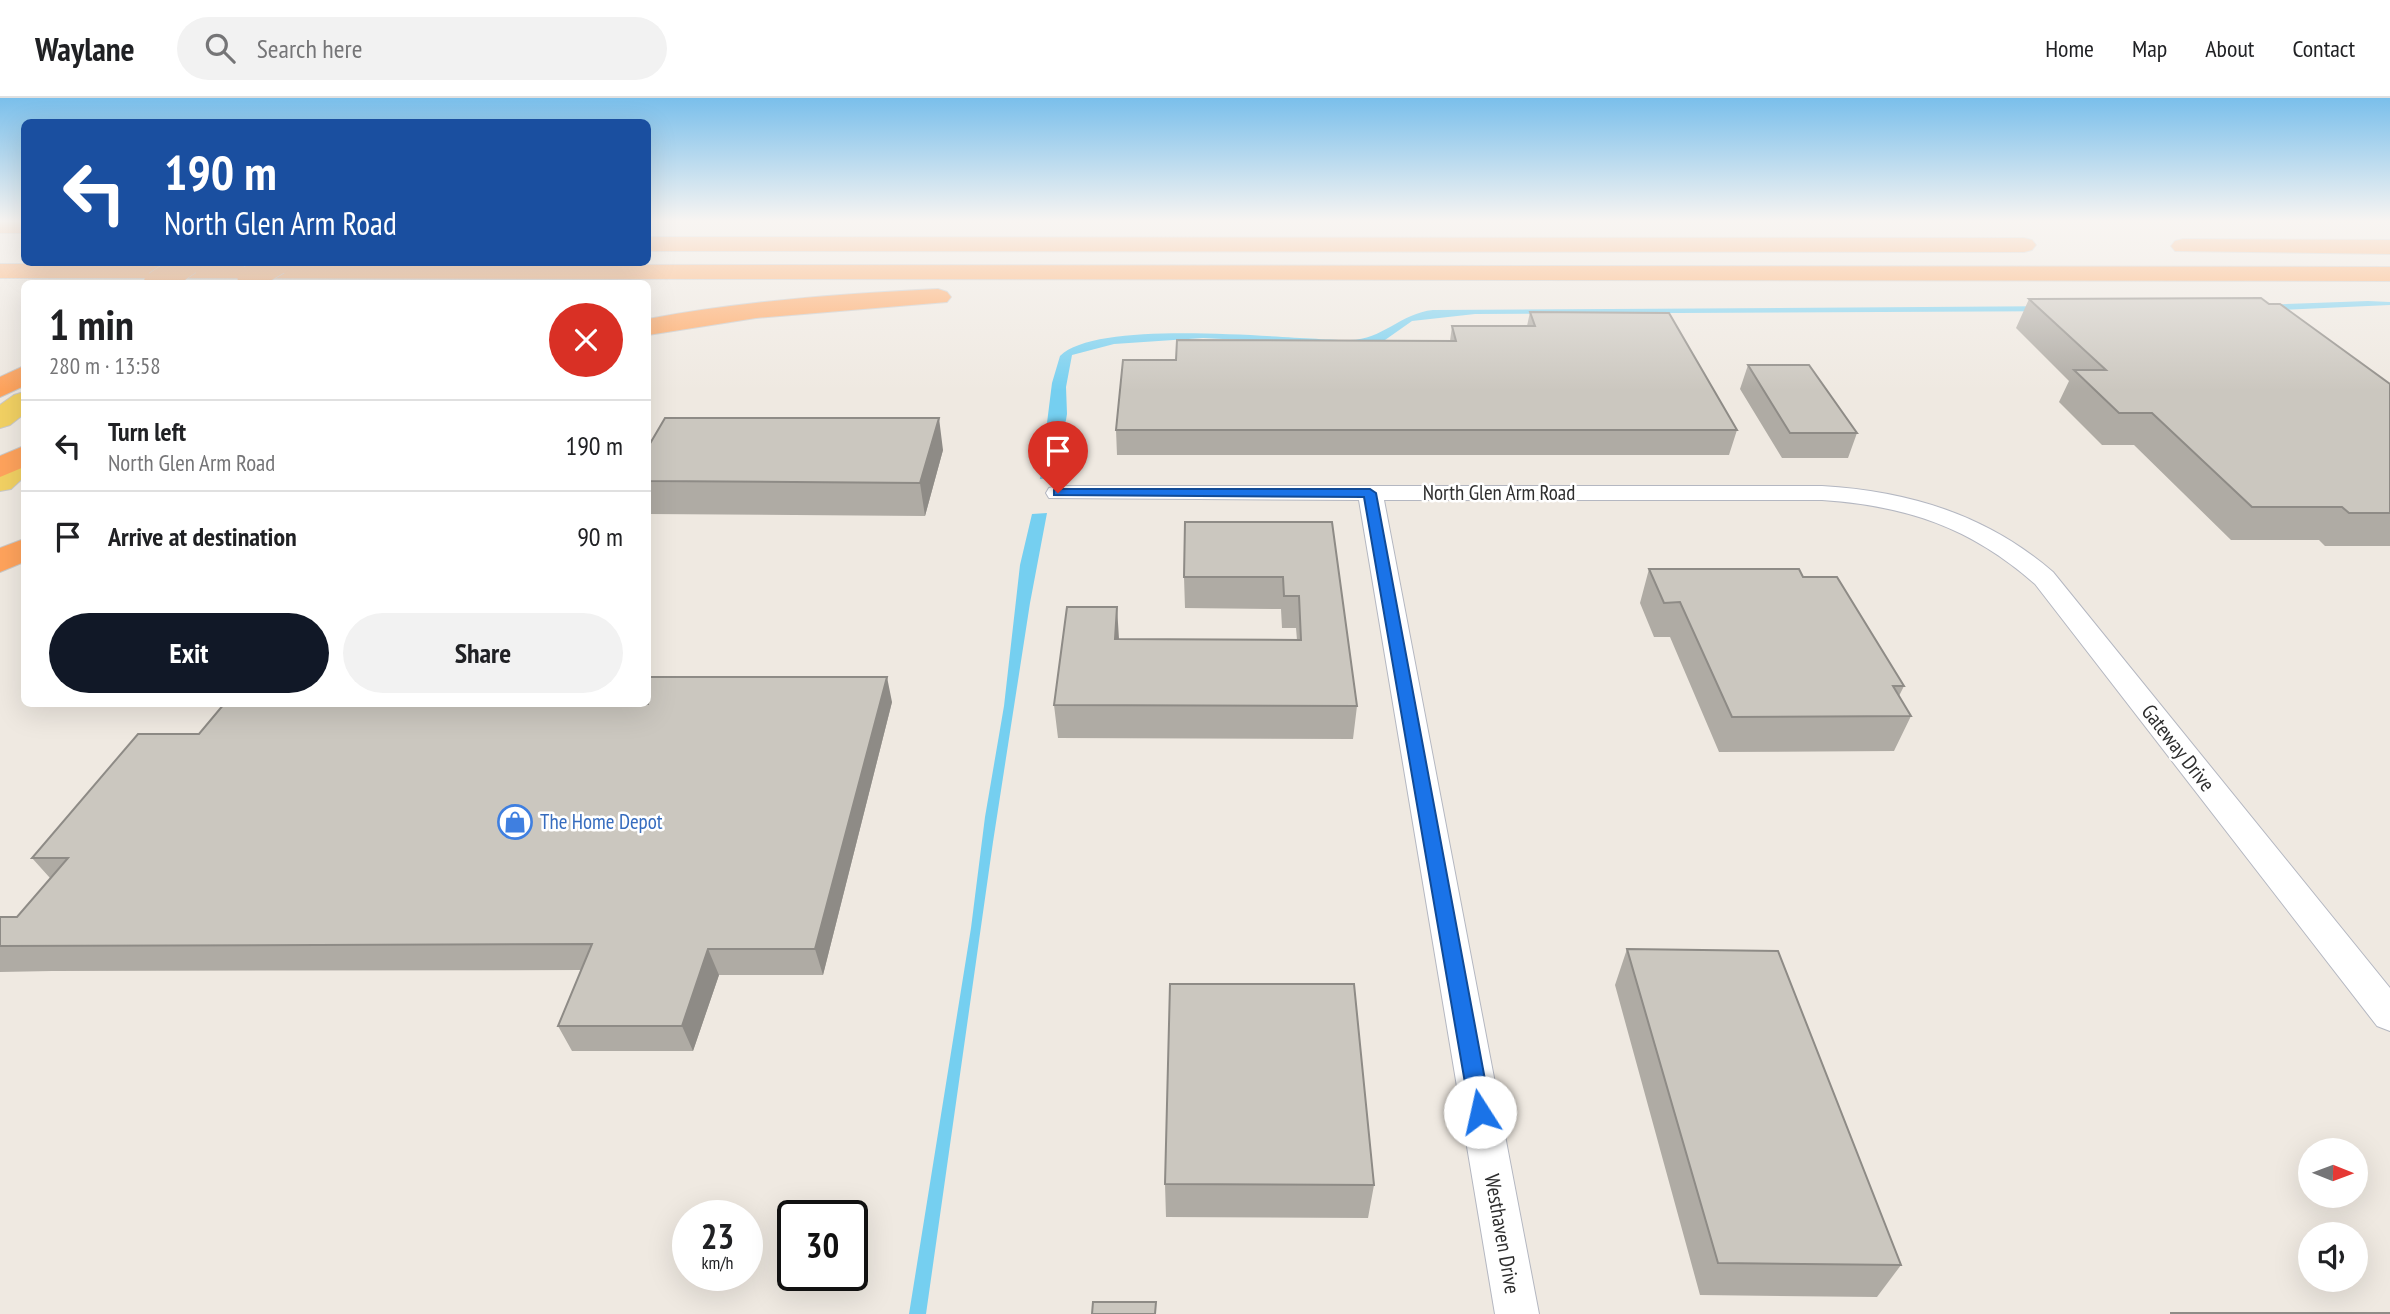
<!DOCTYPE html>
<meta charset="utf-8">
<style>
:root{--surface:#fff;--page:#f2f2f2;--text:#202124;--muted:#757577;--line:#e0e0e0;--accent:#111827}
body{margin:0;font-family:"PT Sans Narrow",sans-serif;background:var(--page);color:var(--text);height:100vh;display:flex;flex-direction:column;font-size:26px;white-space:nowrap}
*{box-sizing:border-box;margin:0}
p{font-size:23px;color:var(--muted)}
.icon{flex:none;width:38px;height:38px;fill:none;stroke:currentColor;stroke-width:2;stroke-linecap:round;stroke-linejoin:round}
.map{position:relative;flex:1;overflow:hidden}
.side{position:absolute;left:21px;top:182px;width:630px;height:427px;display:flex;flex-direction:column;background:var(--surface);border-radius:10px;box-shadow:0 7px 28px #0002}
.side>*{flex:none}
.guide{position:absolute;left:21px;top:21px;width:630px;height:147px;border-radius:10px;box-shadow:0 7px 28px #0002;background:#1a4fa0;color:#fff;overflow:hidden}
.needle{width:46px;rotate:91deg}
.fabs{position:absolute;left:2298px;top:1040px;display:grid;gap:14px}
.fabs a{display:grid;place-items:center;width:70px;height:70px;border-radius:50%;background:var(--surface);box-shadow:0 7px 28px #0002;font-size:35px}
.speed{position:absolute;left:672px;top:1102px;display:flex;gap:14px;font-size:35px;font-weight:700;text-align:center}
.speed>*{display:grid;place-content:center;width:91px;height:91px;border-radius:50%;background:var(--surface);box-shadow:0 7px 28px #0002;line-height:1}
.speed small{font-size:18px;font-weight:400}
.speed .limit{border:4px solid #111;border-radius:10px;background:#fff;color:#111}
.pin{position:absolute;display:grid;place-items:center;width:60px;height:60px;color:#fff;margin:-72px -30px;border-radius:50% 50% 50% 0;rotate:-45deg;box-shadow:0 0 7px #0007}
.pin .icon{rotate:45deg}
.me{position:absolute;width:77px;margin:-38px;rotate:350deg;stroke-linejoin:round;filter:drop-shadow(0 0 5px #0008)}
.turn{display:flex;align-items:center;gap:24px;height:147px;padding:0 28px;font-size:32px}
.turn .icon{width:91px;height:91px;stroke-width:2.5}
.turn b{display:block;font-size:49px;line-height:60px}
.round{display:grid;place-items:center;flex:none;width:74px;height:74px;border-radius:37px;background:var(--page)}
.summary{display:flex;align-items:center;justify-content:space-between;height:119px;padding:0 28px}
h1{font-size:42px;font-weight:600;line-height:52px}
.action{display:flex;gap:14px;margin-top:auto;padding:14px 28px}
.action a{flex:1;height:80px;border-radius:42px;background:var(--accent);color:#fff;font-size:28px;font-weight:600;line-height:80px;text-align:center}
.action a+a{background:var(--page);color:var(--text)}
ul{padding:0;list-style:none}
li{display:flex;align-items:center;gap:21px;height:91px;padding:0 28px;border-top:2px solid var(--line)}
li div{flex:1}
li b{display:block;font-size:26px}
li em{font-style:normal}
header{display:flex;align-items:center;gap:42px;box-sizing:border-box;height:98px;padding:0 35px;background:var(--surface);border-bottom:2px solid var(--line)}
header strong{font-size:33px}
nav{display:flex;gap:38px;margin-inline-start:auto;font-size:24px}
.search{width:490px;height:63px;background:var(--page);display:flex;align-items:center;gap:18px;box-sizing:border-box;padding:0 24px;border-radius:38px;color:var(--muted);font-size:26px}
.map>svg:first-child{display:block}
.water{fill:#75cff0}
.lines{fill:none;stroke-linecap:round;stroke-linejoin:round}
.street-casing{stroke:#b4b7c1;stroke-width:2}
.primary-casing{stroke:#c9c9c9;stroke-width:2}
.highway-casing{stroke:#c9c9c9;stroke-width:2}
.street{fill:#fff;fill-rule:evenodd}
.primary{fill:#f2d163;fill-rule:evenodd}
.highway{fill:#ffa35c;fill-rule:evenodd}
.highway-bridge-casing{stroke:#c9c9c9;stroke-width:26;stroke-linecap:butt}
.highway-bridge{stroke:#ffa35c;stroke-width:25}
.wall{fill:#afaba4}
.shaded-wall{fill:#8e8b86}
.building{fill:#cbc7bf;stroke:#8e8b86;stroke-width:2}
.route{fill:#1a73e8;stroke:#114b97;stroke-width:2}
.labels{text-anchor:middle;stroke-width:5;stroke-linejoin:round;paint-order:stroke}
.street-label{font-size:21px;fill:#2e2e2e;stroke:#fff}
.shop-label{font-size:21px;fill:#366cbe;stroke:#fff;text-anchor:start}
</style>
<header>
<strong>Waylane</strong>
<div class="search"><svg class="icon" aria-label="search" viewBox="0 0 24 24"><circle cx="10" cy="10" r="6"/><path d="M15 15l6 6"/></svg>Search here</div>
<nav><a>Home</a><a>Map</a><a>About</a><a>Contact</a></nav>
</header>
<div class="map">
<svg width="2390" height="1216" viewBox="0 0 2390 1216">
<rect width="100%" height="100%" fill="#efe9e1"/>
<path class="water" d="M2368 203 2390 204V207L2282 212 1475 216 1412 223 1385 242 1362 248 1203 240 1114 246 1072 257 1066 289 1067 316 1056 380 1040 381 1052 285 1060 258C1099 219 1292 242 1350 242 1382 242 1401 215 1433 212L2257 207Z
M1047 415 1030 505 993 744 926 1216H909L971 830 985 719 1004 608 1020 467 1032 416Z"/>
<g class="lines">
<g class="street-casing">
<path id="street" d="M1058 388H1822C1909 393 1987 417 2053 474L2390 890V933L2377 928 2035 486C1970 429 1907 408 1822 402H1384L1539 1216H1495L1359 402 1049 400 1046 395 1049 390Z"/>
</g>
<g class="primary-casing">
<path id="primary" d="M24 294V316L10 327 0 330V307L14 297Z
M24 355V379L11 391 0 393V368L13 358Z"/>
</g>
<g class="highway-casing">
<path id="highway" d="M0 123H24V135H0Z
M648 139 2024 140 2032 142 2036 147 2032 152 2024 154 648 153Z
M2183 141 2390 142V156L2175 153 2171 148 2175 143Z
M0 166 2390 169V183L0 180Z
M938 191 947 194 951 199 947 204 756 220 648 237V221C744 203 840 196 938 191Z
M24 268V288L0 299V279Z
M24 348V369L0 379V358Z
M24 441V464L0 474V450Z"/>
</g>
<use href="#street" class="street"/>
<use href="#primary" class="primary"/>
<use href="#highway" class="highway"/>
<g class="highway-bridge-casing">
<path id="highway-bridge" d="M250 180 278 164
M156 186 189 164"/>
</g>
<use href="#highway-bridge" class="highway-bridge"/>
</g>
<path class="wall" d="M2029 201 2390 286V448H2325L2319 442H2231L2134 347H2102L2059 304 2069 283 2016 230Z
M1530 214 1737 332 1729 357H1117L1116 332 1176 262 1450 243 1452 228H1527Z
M1748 267 1857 335 1848 360H1782L1740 291Z
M648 349 943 352 925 418 648 416Z
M1332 424 1357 608 1353 641 1058 640 1054 607 1119 541 1297 542 1296 530H1282L1281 511 1185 510 1184 479Z
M1649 471 1803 479 1904 588 1899 598 1911 618 1894 653 1719 654 1670 539H1654L1640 505Z
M892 604 823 877H719L693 953H572L558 928 581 872 52 873 0 874V819H17L50 780 32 760 199 636Z
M1627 851 1901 1167 1877 1199 1700 1197 1615 887Z
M1165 1086 1374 1087 1368 1120 1166 1119Z"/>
<path class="shaded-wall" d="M939 320 943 352 925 418 920 385Z
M1117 509 1119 541H1115Z
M887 579 892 604 823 877 815 851Z
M708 851 719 877 693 953 682 928Z"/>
<path class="building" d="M2261 200 2269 206H2280L2390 286V415H2349L2342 409H2252L2152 315H2119L2074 272H2106L2029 201Z
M1530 214 1669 215 1737 332H1116L1123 262H1176L1177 242 1456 243 1452 228H1535Z
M1748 267H1809L1857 335H1790Z
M665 320H939L920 385 648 383V349Z
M1185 424H1332L1357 608 1054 607 1067 509H1117L1115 541 1301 542 1299 498H1284L1283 479H1184Z
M1649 471H1799L1803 479H1837L1904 588H1893L1911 618 1732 619 1680 504 1664 505Z
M648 579H887L815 851H708L682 928H558L592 846 0 848V819H17L68 760H32L138 636H199L224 606H648Z
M1627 851 1778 853 1901 1167 1718 1165Z
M1170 886H1354L1374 1087 1165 1086Z
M1093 1204H1156L1155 1216H1092Z
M2171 1215H2390V1216H2171Z"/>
<linearGradient id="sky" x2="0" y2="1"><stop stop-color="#7abfeb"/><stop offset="0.42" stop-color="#f8f5f2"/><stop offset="1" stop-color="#f8f5f2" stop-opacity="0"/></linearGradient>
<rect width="2390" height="293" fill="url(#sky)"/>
<path class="route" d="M1058 391H1370L1376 395 1491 1014 1488 1021 1480 1024 1473 1021 1470 1014 1364 399 1054 397V392Z"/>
<defs>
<g id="shop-ring" transform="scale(1.75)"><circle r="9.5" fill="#fff" stroke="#3f7fe0" stroke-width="1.5"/><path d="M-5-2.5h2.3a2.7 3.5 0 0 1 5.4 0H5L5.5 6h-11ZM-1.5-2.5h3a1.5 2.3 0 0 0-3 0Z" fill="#3f7fe0"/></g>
</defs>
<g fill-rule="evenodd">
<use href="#shop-ring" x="515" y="724"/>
</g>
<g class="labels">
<g class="street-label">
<text x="1499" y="402">North Glen Arm Road</text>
<text transform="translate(2178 650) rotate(52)" y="7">Gateway Drive</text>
<text transform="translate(1502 1136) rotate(80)" y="7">Westhaven Drive</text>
</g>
<g class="shop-label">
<text x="540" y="731">The Home Depot</text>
</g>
</g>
</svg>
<div class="fabs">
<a><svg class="needle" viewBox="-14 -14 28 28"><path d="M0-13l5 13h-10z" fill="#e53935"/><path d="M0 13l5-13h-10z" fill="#757577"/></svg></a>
<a><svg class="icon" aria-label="sound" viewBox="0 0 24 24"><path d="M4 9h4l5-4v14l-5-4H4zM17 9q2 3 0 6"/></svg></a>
</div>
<div class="speed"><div>23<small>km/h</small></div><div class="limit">30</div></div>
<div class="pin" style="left:1058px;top:395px;background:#d93025"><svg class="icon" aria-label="arrive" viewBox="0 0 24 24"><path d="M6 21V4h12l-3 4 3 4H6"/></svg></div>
<svg class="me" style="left:1480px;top:1014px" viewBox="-20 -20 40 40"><circle r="19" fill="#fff"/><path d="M0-13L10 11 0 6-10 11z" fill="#1a73e8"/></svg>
<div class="guide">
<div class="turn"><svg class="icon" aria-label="left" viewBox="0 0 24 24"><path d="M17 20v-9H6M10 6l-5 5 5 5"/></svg><div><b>190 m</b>North Glen Arm Road</div></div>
</div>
<section class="side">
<div class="summary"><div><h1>1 min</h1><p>280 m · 13:58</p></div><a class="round" style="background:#d93025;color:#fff"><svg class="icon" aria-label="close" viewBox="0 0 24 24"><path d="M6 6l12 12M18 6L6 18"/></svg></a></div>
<ul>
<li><svg class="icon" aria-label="left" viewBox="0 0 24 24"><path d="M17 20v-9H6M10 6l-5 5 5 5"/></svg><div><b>Turn left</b><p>North Glen Arm Road</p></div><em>190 m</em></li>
<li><svg class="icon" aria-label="arrive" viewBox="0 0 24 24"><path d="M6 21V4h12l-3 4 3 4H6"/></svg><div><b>Arrive at destination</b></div><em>90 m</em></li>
</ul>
<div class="action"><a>Exit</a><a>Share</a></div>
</section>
</div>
